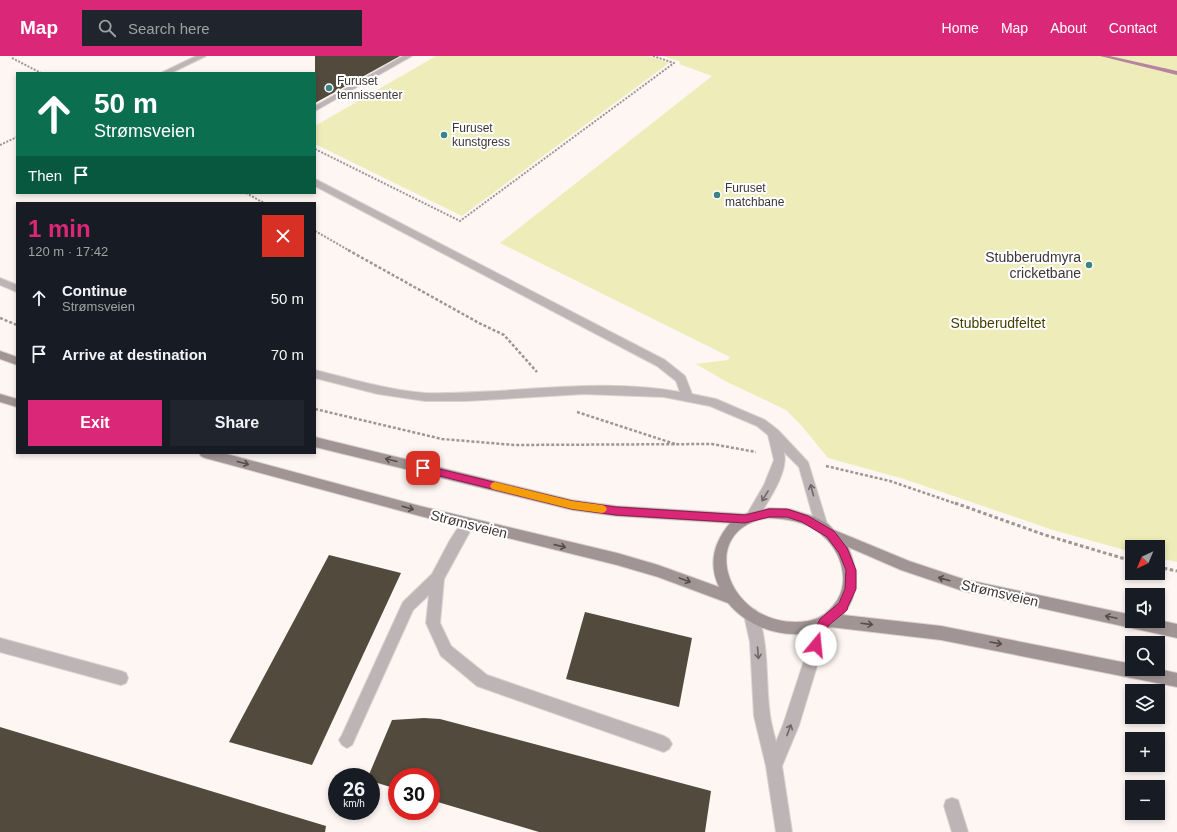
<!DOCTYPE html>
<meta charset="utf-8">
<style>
:root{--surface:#171b24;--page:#20242c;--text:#f1f3f6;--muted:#9ea1a6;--accent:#db2777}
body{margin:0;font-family:Arial,sans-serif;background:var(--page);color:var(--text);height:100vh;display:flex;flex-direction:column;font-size:15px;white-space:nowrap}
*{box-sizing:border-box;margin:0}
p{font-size:13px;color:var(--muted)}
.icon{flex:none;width:22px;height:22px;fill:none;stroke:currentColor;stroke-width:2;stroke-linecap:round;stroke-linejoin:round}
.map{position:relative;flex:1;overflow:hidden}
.details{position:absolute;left:16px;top:146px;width:300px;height:252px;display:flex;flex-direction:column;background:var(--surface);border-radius:0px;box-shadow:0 2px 6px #0003}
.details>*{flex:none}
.hud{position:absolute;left:16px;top:16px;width:300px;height:122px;border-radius:0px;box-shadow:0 2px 6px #0003;background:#0b6e4f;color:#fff;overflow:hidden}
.needle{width:26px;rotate:224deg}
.tools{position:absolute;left:1125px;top:484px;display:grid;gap:8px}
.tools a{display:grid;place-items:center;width:40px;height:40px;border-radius:0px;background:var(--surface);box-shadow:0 2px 6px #0003;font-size:20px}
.speed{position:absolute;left:328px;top:712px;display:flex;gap:8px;font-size:20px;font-weight:700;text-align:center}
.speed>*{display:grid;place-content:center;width:52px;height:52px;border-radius:50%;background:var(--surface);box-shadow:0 2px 6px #0003;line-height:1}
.speed small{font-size:10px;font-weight:400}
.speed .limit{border:6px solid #d22;background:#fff;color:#111}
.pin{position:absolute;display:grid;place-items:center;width:34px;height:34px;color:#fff;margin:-17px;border-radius:8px;box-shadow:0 2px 6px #0006}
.me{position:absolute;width:44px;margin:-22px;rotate:17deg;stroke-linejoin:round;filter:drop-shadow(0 0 3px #0008)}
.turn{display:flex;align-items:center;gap:14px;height:84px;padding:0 12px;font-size:18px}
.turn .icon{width:52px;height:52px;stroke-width:2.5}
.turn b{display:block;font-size:28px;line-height:34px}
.then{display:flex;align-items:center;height:38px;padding:0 12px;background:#0003;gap:8px;font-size:15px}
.round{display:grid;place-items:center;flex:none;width:42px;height:42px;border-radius:0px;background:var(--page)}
.overview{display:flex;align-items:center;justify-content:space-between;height:68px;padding:0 12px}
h1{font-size:24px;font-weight:700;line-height:30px;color:var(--accent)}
.button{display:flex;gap:8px;margin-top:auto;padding:8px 12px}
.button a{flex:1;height:46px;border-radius:0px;background:var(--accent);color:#fff;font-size:16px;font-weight:700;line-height:46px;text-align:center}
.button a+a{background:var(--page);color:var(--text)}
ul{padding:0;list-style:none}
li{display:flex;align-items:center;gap:12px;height:56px;padding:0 12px}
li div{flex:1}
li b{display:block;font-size:15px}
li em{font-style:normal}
header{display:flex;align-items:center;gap:24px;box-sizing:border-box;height:56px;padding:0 20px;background:var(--accent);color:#fff}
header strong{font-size:19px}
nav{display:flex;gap:22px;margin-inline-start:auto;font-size:14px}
.search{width:280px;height:36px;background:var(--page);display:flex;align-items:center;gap:10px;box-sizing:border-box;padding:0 14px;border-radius:0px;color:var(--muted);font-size:15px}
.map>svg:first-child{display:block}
.green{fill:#eeecb8}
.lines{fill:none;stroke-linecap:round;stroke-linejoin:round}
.stream{fill:#b684a0;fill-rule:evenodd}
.building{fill:#534a3e}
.service-casing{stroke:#dad3d0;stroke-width:2}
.minor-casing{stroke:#dad3d0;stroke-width:2}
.secondary-casing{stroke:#dad3d0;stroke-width:2}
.path-far2{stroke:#9d9693;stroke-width:2;stroke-dasharray:2 1.5;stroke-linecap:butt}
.path-far1{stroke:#9d9693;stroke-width:2.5;stroke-dasharray:3 2;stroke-linecap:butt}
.path{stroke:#9d9693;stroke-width:3;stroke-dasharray:3.5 2.5;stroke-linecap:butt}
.service{fill:#bdb4b5;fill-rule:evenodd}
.minor{fill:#bdb4b5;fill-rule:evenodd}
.secondary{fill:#a19494;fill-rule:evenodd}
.oneway{stroke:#564e4b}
.oneway2{stroke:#706867}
.route{fill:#db2777;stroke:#8e194d}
.slow{fill:#f59e0b}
.poi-dot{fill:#3b8486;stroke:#fff;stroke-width:1.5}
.labels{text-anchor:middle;stroke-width:4;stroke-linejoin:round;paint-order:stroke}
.far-poi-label{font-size:12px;fill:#3d3633;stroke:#fff;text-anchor:start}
.poi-label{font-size:14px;fill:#3d3633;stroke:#fff;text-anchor:end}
.park-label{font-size:14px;fill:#433f01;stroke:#fff}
.street-label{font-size:14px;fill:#3d3633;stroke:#fff}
</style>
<header>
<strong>Map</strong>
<div class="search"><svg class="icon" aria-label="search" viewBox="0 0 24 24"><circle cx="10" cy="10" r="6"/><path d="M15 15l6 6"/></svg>Search here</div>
<nav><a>Home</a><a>Map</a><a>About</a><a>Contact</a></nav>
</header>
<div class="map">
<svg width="1177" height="776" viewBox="0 0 1177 776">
<rect width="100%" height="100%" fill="#fdf6f3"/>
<path class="green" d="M436 0H648L669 7 462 160 315 88V70Z
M663 0H1177V506L1158 502V491H1132V496L1053 474 904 423 828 402 801 369 786 354 727 326 696 308 728 304 730 301 500 187 712 20 679 8 681 6Z"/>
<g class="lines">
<path class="stream" d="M1100 0H1110L1177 15V19Z"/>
</g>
<path class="building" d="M315 0H400L315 47Z
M329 499 401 517 312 709 229 686Z
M585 556 692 582 679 651 566 623Z
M424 662 440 663 711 735 705 776H539L431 744V721H397V733L371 725V721H368L392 664Z
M0 671 326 770 325 776H0Z"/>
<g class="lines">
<g class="service-casing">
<path id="service" d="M196 0H206L171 17H161Z
M403 0H412L315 55V50Z
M315 123 665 304 685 320 692 338 716 343 765 364 778 374 808 406 828 471 827 475 822 477 817 475 799 411 784 396C789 417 767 446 757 464L752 465 747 464 746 460 764 429 774 404 768 379 757 370 710 350 664 341 584 338 466 345H425L378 338 315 322V314C351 323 388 334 425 337 449 338 474 336 498 335 558 331 620 325 680 336L676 325 657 310 315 130Z
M0 222 17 229V236L0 229Z
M468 463 473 464 474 468 444 523 440 567 451 590 487 619 664 680 669 683 672 688 669 693 664 696 477 630 441 600 426 567 429 539 413 554 352 689 347 692 342 689 339 684 342 679 403 546 432 518 450 484 463 464Z
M0 582 121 615 126 617 128 622 126 627 121 629 0 596Z
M952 742 958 744 968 776H952L944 750 946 744Z"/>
</g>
<g class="minor-casing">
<path id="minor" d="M751 553 756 554C770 586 765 625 770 659 771 668 774 677 776 686L783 669 818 562 823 560 828 562 830 567 799 669 782 710 792 776H776L766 710 754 660 750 586 744 559 746 554Z"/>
</g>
<g class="secondary-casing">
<path id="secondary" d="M0 295 17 301V309L0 303Z
M0 338 17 343V351L0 346Z
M315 381 572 444 616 450 744 458 769 452 790 453 815 461 828 468 834 474 909 505 963 523 1132 559V565L1158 564 1177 568V582L963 535 901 514 848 491C859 515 860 538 843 559L941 570 1132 608V613H1158L1177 617V631L941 584 830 571C796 587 752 576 728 547L658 521 617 509 420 460 205 402 201 400 199 397H223L420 450 617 497 658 509 719 531C708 508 714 486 730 467L616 460 572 454 315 391ZM769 462C786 463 804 465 818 476 843 494 854 531 829 554 823 560 818 563 808 565 728 577 692 472 769 462Z"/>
</g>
<path class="path-far2" d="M12 2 41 17
M0 89 17 81
M315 93 460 165 674 7 653 0
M246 137 264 147
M315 175 350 195"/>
<path class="path-far1" d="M348 194 479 267 504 279 537 316
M0 262 17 269
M315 353 442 383 514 389 712 388 756 396
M577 356 675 388
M826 410 890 425 957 448"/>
<path class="path" d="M955 447 1045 479 1132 505
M1158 511 1177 515"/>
<use href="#service" class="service"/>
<use href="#minor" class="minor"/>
<use href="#secondary" class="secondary"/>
</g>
<defs><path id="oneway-shaft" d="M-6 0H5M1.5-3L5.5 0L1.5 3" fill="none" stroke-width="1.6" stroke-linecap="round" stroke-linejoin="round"/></defs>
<g class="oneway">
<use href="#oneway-shaft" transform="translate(391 404) rotate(-166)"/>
<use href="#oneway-shaft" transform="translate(243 407) rotate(15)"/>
<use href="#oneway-shaft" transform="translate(408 452) rotate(16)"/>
<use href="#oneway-shaft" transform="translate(560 490) rotate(13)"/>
<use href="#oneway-shaft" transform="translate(944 523) rotate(-164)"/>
<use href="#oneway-shaft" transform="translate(685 524) rotate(20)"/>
<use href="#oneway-shaft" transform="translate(1111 561) rotate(-168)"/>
<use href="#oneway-shaft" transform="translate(867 568) rotate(7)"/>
<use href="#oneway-shaft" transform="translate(996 587) rotate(10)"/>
</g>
<g class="oneway2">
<use href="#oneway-shaft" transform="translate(812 434) rotate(-105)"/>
<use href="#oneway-shaft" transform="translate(765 440) rotate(121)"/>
<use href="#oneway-shaft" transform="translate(758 597) rotate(85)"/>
<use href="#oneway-shaft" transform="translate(789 674) rotate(-69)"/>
</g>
<path class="route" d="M423 409 572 445 616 451 745 459 769 453H787L808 460 834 475 847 492 856 514V533L848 550 847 554 828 570 820 593 816 594 813 593 811 589 818 567 820 563 839 547 845 533 846 514 839 497 827 481 802 466 787 461H769L745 467 616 459 572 453 420 415 419 412 420 410Z"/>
<path class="slow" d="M495 426 572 445 602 449 605 450 607 453 605 456 602 457 572 453 492 433 490 430 492 427Z"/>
<g class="poi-dot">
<circle cx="329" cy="32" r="4"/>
<circle cx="444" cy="79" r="4"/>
<circle cx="717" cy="139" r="4"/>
<circle cx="1089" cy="209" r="4"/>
</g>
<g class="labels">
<g class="far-poi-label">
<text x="337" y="29">Furuset<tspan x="337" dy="14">tennissenter</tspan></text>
<text x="452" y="76">Furuset<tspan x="452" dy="14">kunstgress</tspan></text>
<text x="725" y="136">Furuset<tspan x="725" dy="14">matchbane</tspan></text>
</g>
<g class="poi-label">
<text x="1081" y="206">Stubberudmyra<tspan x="1081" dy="16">cricketbane</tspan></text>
</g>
<g class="park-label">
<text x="998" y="272">Stubberudfeltet</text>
</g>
<g class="street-label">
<text transform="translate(469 468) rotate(14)" y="5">Strømsveien</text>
<text transform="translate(1000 537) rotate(13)" y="5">Strømsveien</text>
</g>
</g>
</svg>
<div class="tools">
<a><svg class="needle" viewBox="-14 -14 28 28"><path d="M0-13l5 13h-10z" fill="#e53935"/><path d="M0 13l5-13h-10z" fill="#9ea1a6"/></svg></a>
<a><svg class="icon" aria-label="sound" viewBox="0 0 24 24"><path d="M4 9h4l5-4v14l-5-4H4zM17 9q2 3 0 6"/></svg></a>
<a><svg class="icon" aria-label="search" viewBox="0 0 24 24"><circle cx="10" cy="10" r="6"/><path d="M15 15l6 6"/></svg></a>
<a><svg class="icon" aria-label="layers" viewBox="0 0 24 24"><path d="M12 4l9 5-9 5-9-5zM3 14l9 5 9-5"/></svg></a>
<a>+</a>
<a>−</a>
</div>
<div class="speed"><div>26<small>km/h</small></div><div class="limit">30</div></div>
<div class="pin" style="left:423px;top:412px;background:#d93025"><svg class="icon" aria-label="arrive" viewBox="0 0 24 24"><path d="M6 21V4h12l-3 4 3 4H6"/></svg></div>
<svg class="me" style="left:816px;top:589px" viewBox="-20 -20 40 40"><circle r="19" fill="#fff"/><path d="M0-13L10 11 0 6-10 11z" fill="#db2777"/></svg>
<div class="hud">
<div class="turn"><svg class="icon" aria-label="ahead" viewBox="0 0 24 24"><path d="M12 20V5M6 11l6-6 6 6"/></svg><div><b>50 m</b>Strømsveien</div></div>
<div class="then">Then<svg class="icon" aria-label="arrive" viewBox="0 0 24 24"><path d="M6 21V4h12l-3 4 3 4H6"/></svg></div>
</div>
<section class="details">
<div class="overview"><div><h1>1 min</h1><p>120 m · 17:42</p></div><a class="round" style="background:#d93025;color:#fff"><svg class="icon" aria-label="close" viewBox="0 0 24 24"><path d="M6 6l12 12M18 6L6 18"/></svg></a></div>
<ul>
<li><svg class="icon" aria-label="ahead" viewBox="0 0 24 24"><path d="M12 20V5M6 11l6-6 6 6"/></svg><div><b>Continue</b><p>Strømsveien</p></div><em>50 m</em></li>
<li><svg class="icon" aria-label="arrive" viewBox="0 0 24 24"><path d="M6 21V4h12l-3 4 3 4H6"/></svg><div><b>Arrive at destination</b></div><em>70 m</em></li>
</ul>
<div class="button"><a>Exit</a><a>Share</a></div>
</section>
</div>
